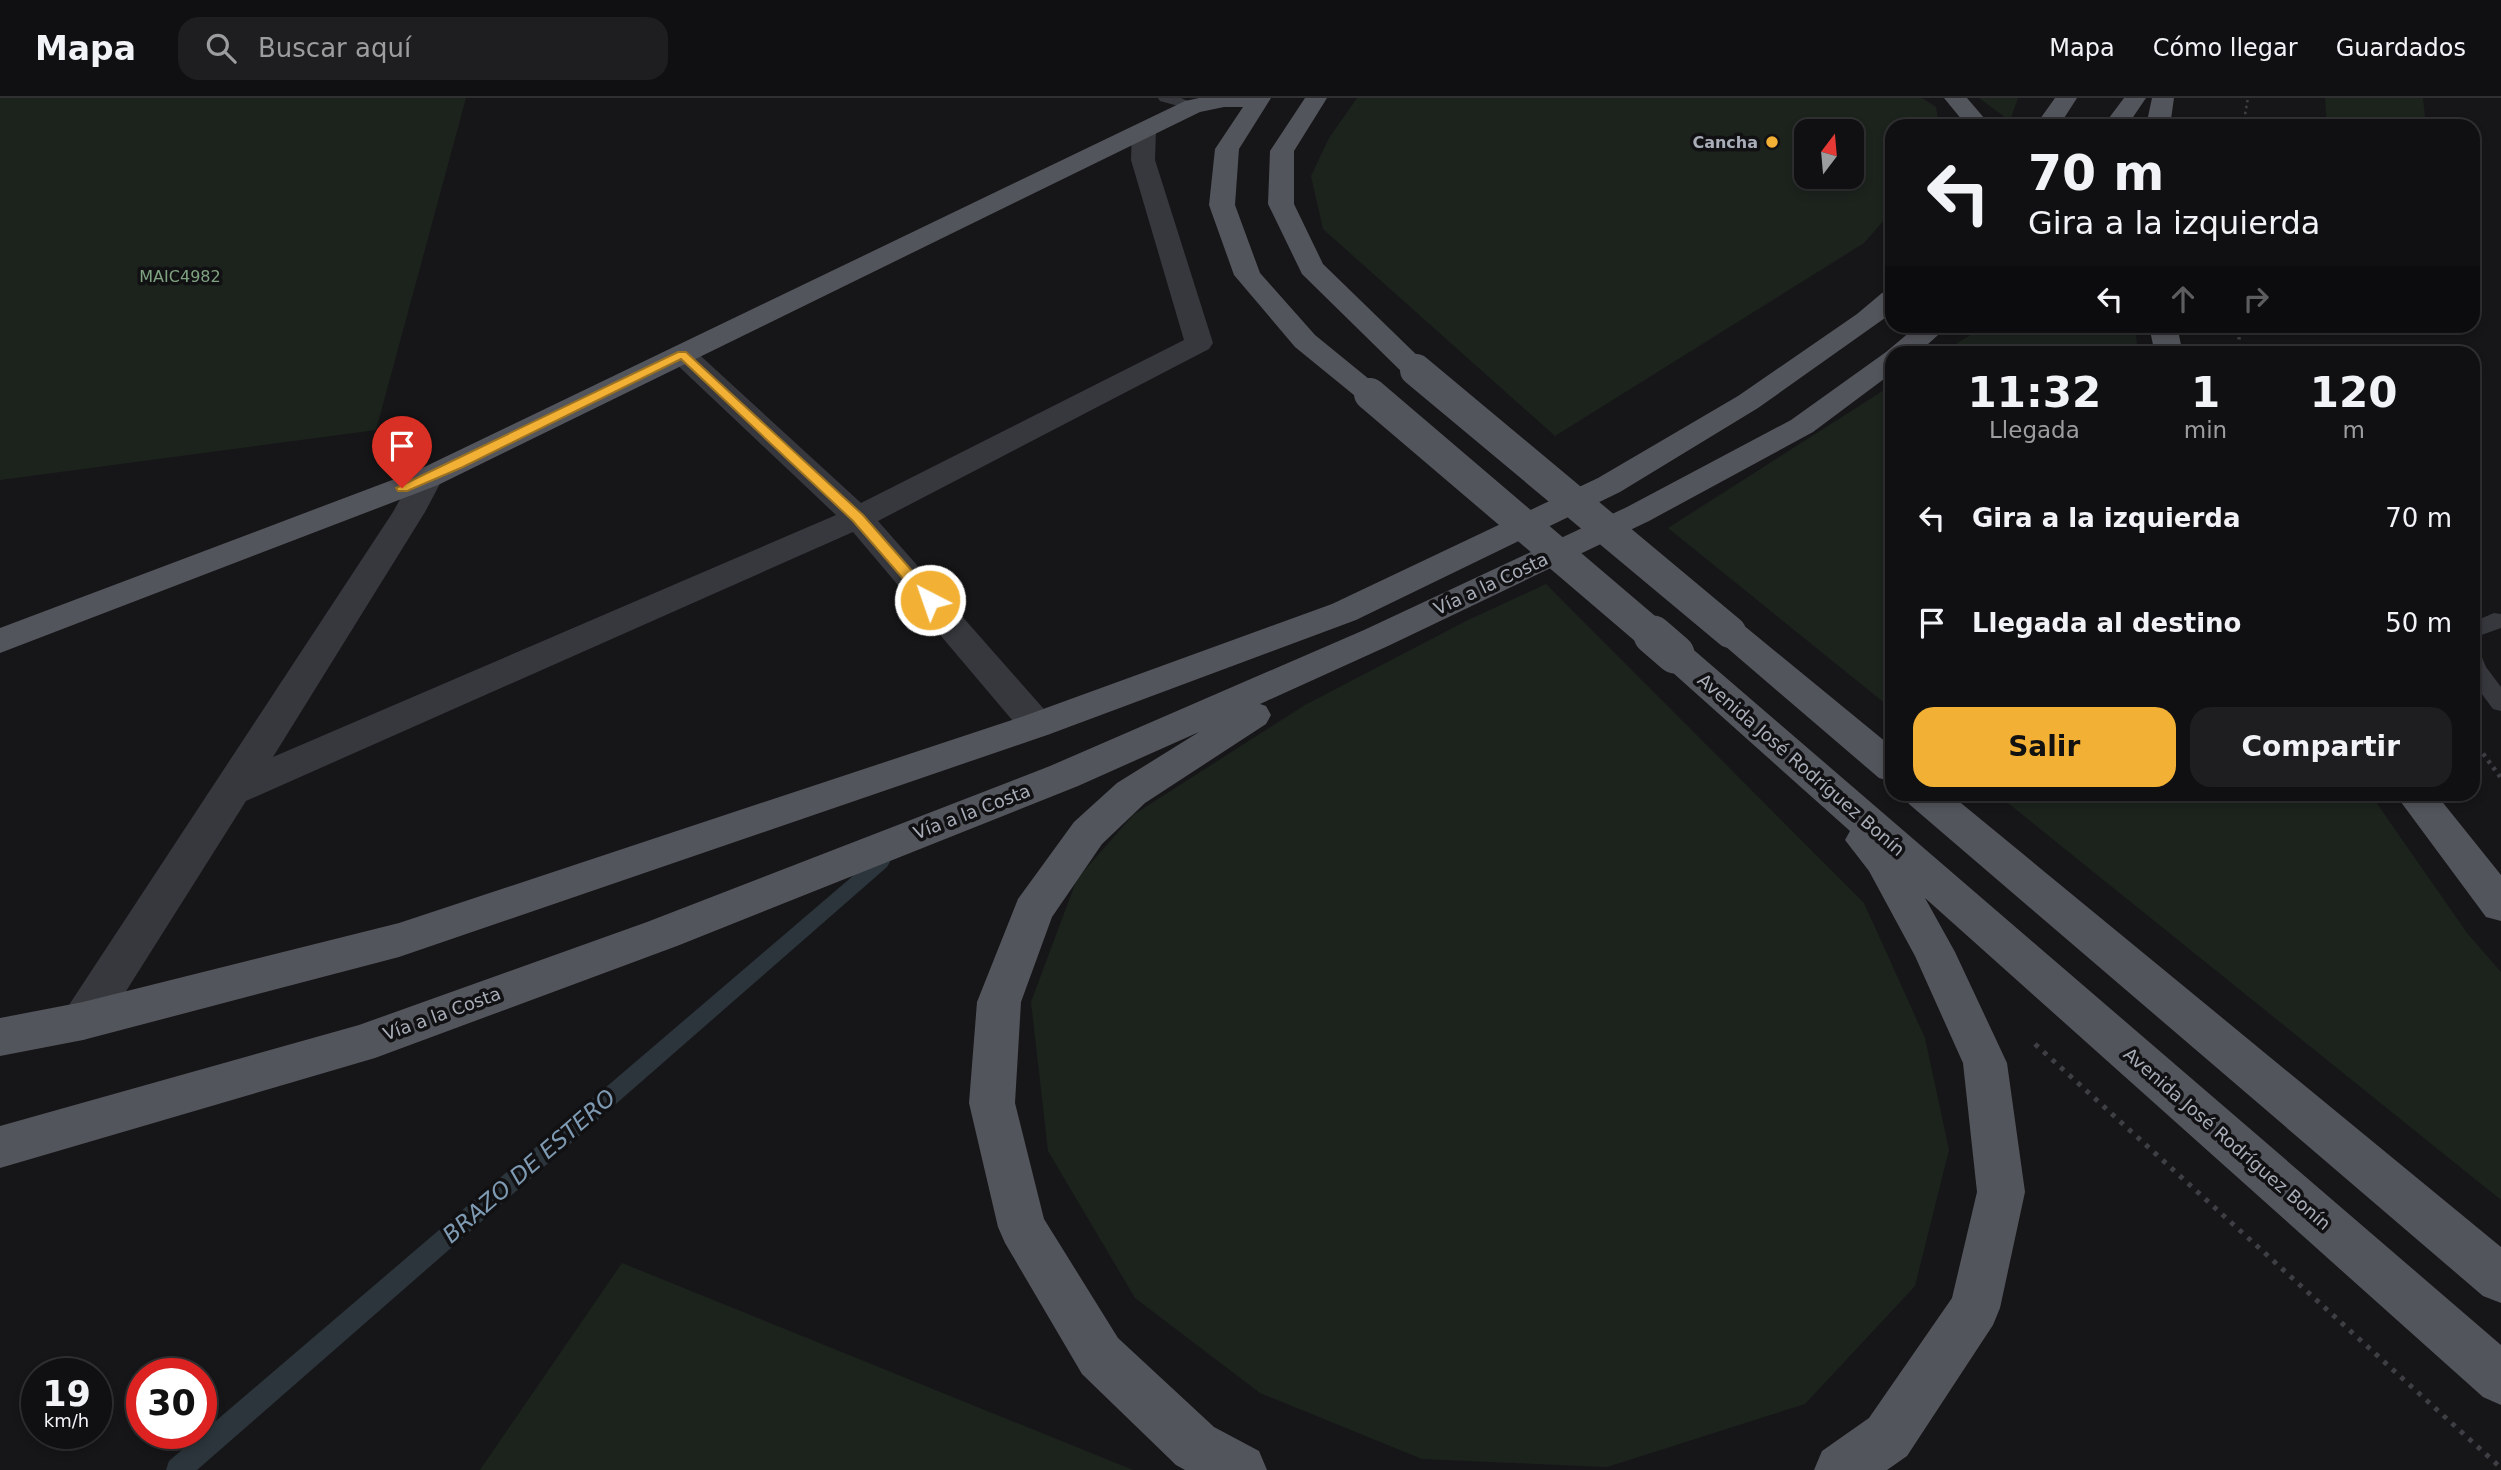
<!DOCTYPE html>
<html lang="es">
<meta charset="utf-8">
<style>
:root{--surface:#101012;--page:#1e1e20;--text:#f1f3f6;--muted:#9c9d9f;--line:#303032;--accent:#f2b134}
body{margin:0;font-family:"DejaVu Sans",sans-serif;background:var(--page);color:var(--text);height:100vh;display:flex;flex-direction:column;font-size:26px;white-space:nowrap}
*{box-sizing:border-box;margin:0}
p{font-size:23px;color:var(--muted)}
.icon{flex:none;width:38px;height:38px;fill:none;stroke:currentColor;stroke-width:2;stroke-linecap:round;stroke-linejoin:round}
.map{position:relative;flex:1;overflow:hidden}
.panel{position:absolute;left:1885px;top:248px;width:595px;height:455px;display:flex;flex-direction:column;background:var(--surface);border-radius:21px;box-shadow:0 4px 10px #0003,0 0 0 2px var(--line)}
.panel>*{flex:none}
.banner{position:absolute;left:1885px;top:21px;width:595px;height:214px;border-radius:21px;box-shadow:0 4px 10px #0003,0 0 0 2px var(--line);background:#101012;color:var(--text);overflow:hidden}
.needle{width:46px;rotate:16deg}
.fabs{position:absolute;left:1794px;top:21px;display:grid;gap:14px}
.fabs a{display:grid;place-items:center;width:70px;height:70px;border-radius:14px;background:var(--surface);box-shadow:0 4px 10px #0003,0 0 0 2px var(--line);font-size:35px}
.speed{position:absolute;left:21px;top:1260px;display:flex;gap:14px;font-size:35px;font-weight:700;text-align:center}
.speed>*{display:grid;place-content:center;width:91px;height:91px;border-radius:50%;background:var(--surface);box-shadow:0 4px 10px #0003,0 0 0 2px var(--line);line-height:1}
.speed small{font-size:18px;font-weight:400}
.speed .limit{border:10px solid #d22;background:#fff;color:#111}
.pin{position:absolute;display:grid;place-items:center;width:60px;height:60px;color:#fff;margin:-72px -30px;border-radius:50% 50% 50% 0;rotate:-45deg;box-shadow:0 0 7px #0007}
.pin .icon{rotate:45deg}
.me{position:absolute;width:77px;margin:-38px;rotate:319deg;stroke-linejoin:round;filter:drop-shadow(0 0 5px #0008)}
.turn{display:flex;align-items:center;gap:24px;height:147px;padding:0 28px;font-size:32px}
.turn .icon{width:91px;height:91px;stroke-width:2.5}
.turn b{display:block;font-size:49px;line-height:60px}
.lanes{display:flex;align-items:center;height:66px;padding:0 28px;background:#0003;justify-content:center;gap:35px;direction:ltr}
.lanes .off{opacity:.35}
.eta{display:flex;justify-content:space-evenly;align-items:center;height:119px;text-align:center}
.eta b{font-size:42px;font-weight:700;line-height:49px}
.button{display:flex;gap:14px;margin-top:auto;padding:14px 28px}
.button a{flex:1;height:80px;border-radius:21px;background:var(--accent);color:#111;font-size:28px;font-weight:700;line-height:80px;text-align:center}
.button a+a{background:var(--page);color:var(--text)}
ul{padding:0;list-style:none}
li{display:flex;align-items:center;gap:21px;height:105px;padding:0 28px}
li div{flex:1}
li b{display:block;font-size:26px}
li em{font-style:normal}
header{display:flex;align-items:center;gap:42px;box-sizing:border-box;height:98px;padding:0 35px;background:var(--surface);border-bottom:2px solid var(--line)}
header strong{font-size:33px}
nav{display:flex;gap:38px;margin-inline-start:auto;font-size:24px}
.search{width:490px;height:63px;background:var(--page);display:flex;align-items:center;gap:18px;box-sizing:border-box;padding:0 24px;border-radius:21px;color:var(--muted);font-size:26px}
.map>svg:first-child{display:block}
.green{fill:#1c231d;fill-rule:evenodd}
.lines{fill:none;stroke-linecap:round;stroke-linejoin:round}
.stream{fill:#2c353c;fill-rule:evenodd}
.path-far3{stroke:#3d3f44;stroke-width:2.5;stroke-dasharray:2.5 3.5;stroke-linecap:butt}
.path-far2{stroke:#3d3f44;stroke-width:3.5;stroke-dasharray:2.5 4.5;stroke-linecap:butt}
.path-far1{stroke:#3d3f44;stroke-width:4.5;stroke-dasharray:3.5 5;stroke-linecap:butt}
.path{stroke:#3d3f44;stroke-width:5;stroke-dasharray:4.5 7;stroke-linecap:butt}
.service{fill:#37383d;fill-rule:evenodd}
.minor{fill:#37383d;fill-rule:evenodd}
.primary{fill:#53555c;fill-rule:evenodd}
.primary-bridge-far1{stroke:#53555c;stroke-width:32}
.primary-bridge{stroke:#53555c;stroke-width:39}
.route{fill:#f2b134;stroke:#9d7322;stroke-width:2}
.poi-dot{fill:#f2b134;stroke:#111113;stroke-width:2.5}
.labels{text-anchor:middle;stroke-width:7;stroke-linejoin:round;paint-order:stroke}
.far-poi-label{font-size:16px;font-weight:bold;fill:#a8adb8;stroke:#111113;text-anchor:end}
.far-park-label{font-size:16px;fill:#7fa381;stroke:#111113}
.street-label{font-size:18px;fill:#a8adb8;stroke:#111113}
.near-water-label{font-size:23px;font-style:italic;fill:#7f9bb3;stroke:#111113}
</style>
<header>
<strong>Mapa</strong>
<div class="search"><svg class="icon" aria-label="search" viewBox="0 0 24 24"><circle cx="10" cy="10" r="6"/><path d="M15 15l6 6"/></svg>Buscar aquí</div>
<nav><a>Mapa</a><a>Cómo llegar</a><a>Guardados</a></nav>
</header>
<div class="map">
<svg width="2501" height="1372" viewBox="0 0 2501 1372">
<rect width="100%" height="100%" fill="#161618"/>
<path class="green" d="M0 0H466L376 332 0 382Z
M1357 0H1922L1936 9 1939 28H1892V113L1864 145 1555 338 1323 131 1311 78 1329 40ZM1806 33H1852V79H1806Z
M1979 0H2018L2010 23Z
M2325 0H2423L2426 28H2327Z
M1985 228H2135L2138 255H1941Z
M1892 287V611L1668 430Z
M1546 486 1864 805 1925 940 1949 1052 1915 1188 1805 1306 1607 1369 1422 1361 1260 1295 1135 1200 1048 1053 1031 904 1077 781 1133 717 1305 607 1466 523Z
M1998 697H2371L2467 835 2501 874V1102Z
M622 1165 1133 1372H480Z"/>
<g class="lines">
<path class="stream" d="M881 757 887 759 890 764 887 769 197 1372H166L169 1363 875 759Z"/>
<path class="path-far3" d="M2243 28 2248 0
M2239 228V240"/>
<path class="path-far2" d="M2239 239 2240 256"/>
<path class="path-far1" d="M2473 642 2501 680"/>
<path class="path" d="M2035 946 2501 1370"/>
<path class="service" d="M1158 0H1181L1200 8 1193 12 1160 3Z
M2494 515 2501 516V530L2473 540V524Z
M2473 555 2481 557 2486 569 2501 589V613L2493 611 2473 584Z"/>
<path class="minor" d="M1144 25 1152 27 1156 32 1155 62 1213 245 1209 251 878 423 1050 618 1056 627 1050 636 1037 640 1024 636 853 434 246 703 99 936 83 942 67 936 61 923 67 910 393 414 416 373 427 370 438 373 443 380 425 414 273 659 836 417 672 262 668 256 672 250 682 247 692 250 861 405 1184 242 1131 62 1132 32 1136 27Z"/>
<path class="primary" d="M1199 0H1271L1239 51 1235 107 1260 175 1315 237 1380 290 1385 296 1380 302 1370 305 1360 302 1295 249 1234 177 1209 107 1215 51 1243 9H1224L1200 14 438 387 0 555V530L416 373 1185 3Z
M1305 0H1327L1294 53V106L1323 166 1426 266 1430 272 1426 278 1416 281 1406 278 1302 176 1268 106 1270 53Z
M1944 0H1967L1991 28H1967Z
M2055 0H2077L2059 28H2035Z
M2124 0H2146L2127 28H2103Z
M2152 0H2174L2170 28H2146Z
M1892 193V215L1758 310 1620 394 1356 522 1050 636 399 859 83 942 0 958V920L83 904 399 825 1024 618 1332 506 1598 380 1738 298 1857 216 1882 195Z
M1917 228H1948L1917 256H1892V275L1813 334 1649 423 1388 548 1260 606 1266 608 1271 617 1266 626 1145 705 1102 746 1052 819 1021 904 1015 1005 1044 1121 1118 1240 1214 1329 1259 1353 1267 1372H1185L1176 1367 1082 1276 1005 1145 998 1129 969 1005 977 904 1018 801 1074 724 1117 685 1199 634 1078 688 677 848 375 960 0 1070V1028L359 927 647 824 1050 668 1364 532 1627 409 1791 322 1886 254Z
M2149 228H2177L2183 256H2155Z
M1730 522 1742 526 1892 649V684L1879 680 1718 542 1713 534 1718 526Z
M1675 544 1688 547 2501 1247V1307L2483 1299 1925 800 1955 854 2007 965 2025 1094 2000 1210 1993 1227 1907 1358 1887 1372H1814L1822 1353 1869 1320 1952 1200 1977 1094 1963 965 1915 858 1869 773 1845 742 1850 733 1662 565 1657 556 1662 547Z
M1904 696H1950L2501 1149V1205L2483 1198 1909 706Z
M2395 696H2436L2501 777V823L2486 819Z"/>
<path class="primary-bridge-far1" d="M1416 272 1730 534
M1370 296 1655 539"/>
<path class="primary-bridge" d="M1653 537 1675 556"/>
</g>
<path class="route" d="M678 254H686L863 417 935 499V506H925L853 423 681 261 463 369 407 393H398L396 390Z"/>
<circle class="poi-dot" cx="1772" cy="44" r="7"/>
<g class="labels">
<g class="far-poi-label">
<text x="1758" y="50">Cancha</text>
</g>
<g class="far-park-label">
<text x="180" y="184">MAIC4982</text>
</g>
<g class="street-label">
<text transform="translate(1491 486) rotate(-25)" y="6">Vía a la Costa</text>
<text transform="translate(1801 667) rotate(41)" y="6">Avenida José Rodríguez Bonín</text>
<text transform="translate(972 714) rotate(-21)" y="6">Vía a la Costa</text>
<text transform="translate(442 916) rotate(-20)" y="6">Vía a la Costa</text>
<text transform="translate(2227 1041) rotate(41)" y="6">Avenida José Rodríguez Bonín</text>
</g>
<g class="near-water-label">
<text transform="translate(529 1068) rotate(-41)" y="8">BRAZO DE ESTERO</text>
</g>
</g>
</svg>
<div class="fabs">
<a><svg class="needle" viewBox="-14 -14 28 28"><path d="M0-13l5 13h-10z" fill="#e53935"/><path d="M0 13l5-13h-10z" fill="#9c9d9f"/></svg></a>
</div>
<div class="speed"><div>19<small>km/h</small></div><div class="limit">30</div></div>
<div class="pin" style="left:402px;top:390px;background:#d93025"><svg class="icon" aria-label="arrive" viewBox="0 0 24 24"><path d="M6 21V4h12l-3 4 3 4H6"/></svg></div>
<svg class="me" style="left:930px;top:502px" viewBox="-20 -20 40 40"><circle r="17" fill="#f2b134" stroke="#fff" stroke-width="3"/><path d="M0-11L8 9 0 5-8 9z" fill="#fff"/></svg>
<div class="banner">
<div class="turn"><svg class="icon" aria-label="left" viewBox="0 0 24 24"><path d="M17 20v-9H6M10 6l-5 5 5 5"/></svg><div><b>70 m</b>Gira a la izquierda</div></div>
<div class="lanes"><svg class="icon" aria-label="left" viewBox="0 0 24 24"><path d="M17 20v-9H6M10 6l-5 5 5 5"/></svg><svg class="icon off" aria-label="ahead" viewBox="0 0 24 24"><path d="M12 20V5M6 11l6-6 6 6"/></svg><svg class="icon off" aria-label="right" viewBox="0 0 24 24"><path d="M7 20v-9h11M14 6l5 5-5 5"/></svg></div>
</div>
<section class="panel">
<div class="eta">
<div><b>11:32</b><p>Llegada</p></div>
<div><b>1</b><p>min</p></div>
<div><b>120</b><p>m</p></div>
</div>
<ul>
<li><svg class="icon" aria-label="left" viewBox="0 0 24 24"><path d="M17 20v-9H6M10 6l-5 5 5 5"/></svg><div><b>Gira a la izquierda</b></div><em>70 m</em></li>
<li><svg class="icon" aria-label="arrive" viewBox="0 0 24 24"><path d="M6 21V4h12l-3 4 3 4H6"/></svg><div><b>Llegada al destino</b></div><em>50 m</em></li>
</ul>
<div class="button"><a>Salir</a><a>Compartir</a></div>
</section>
</div>
